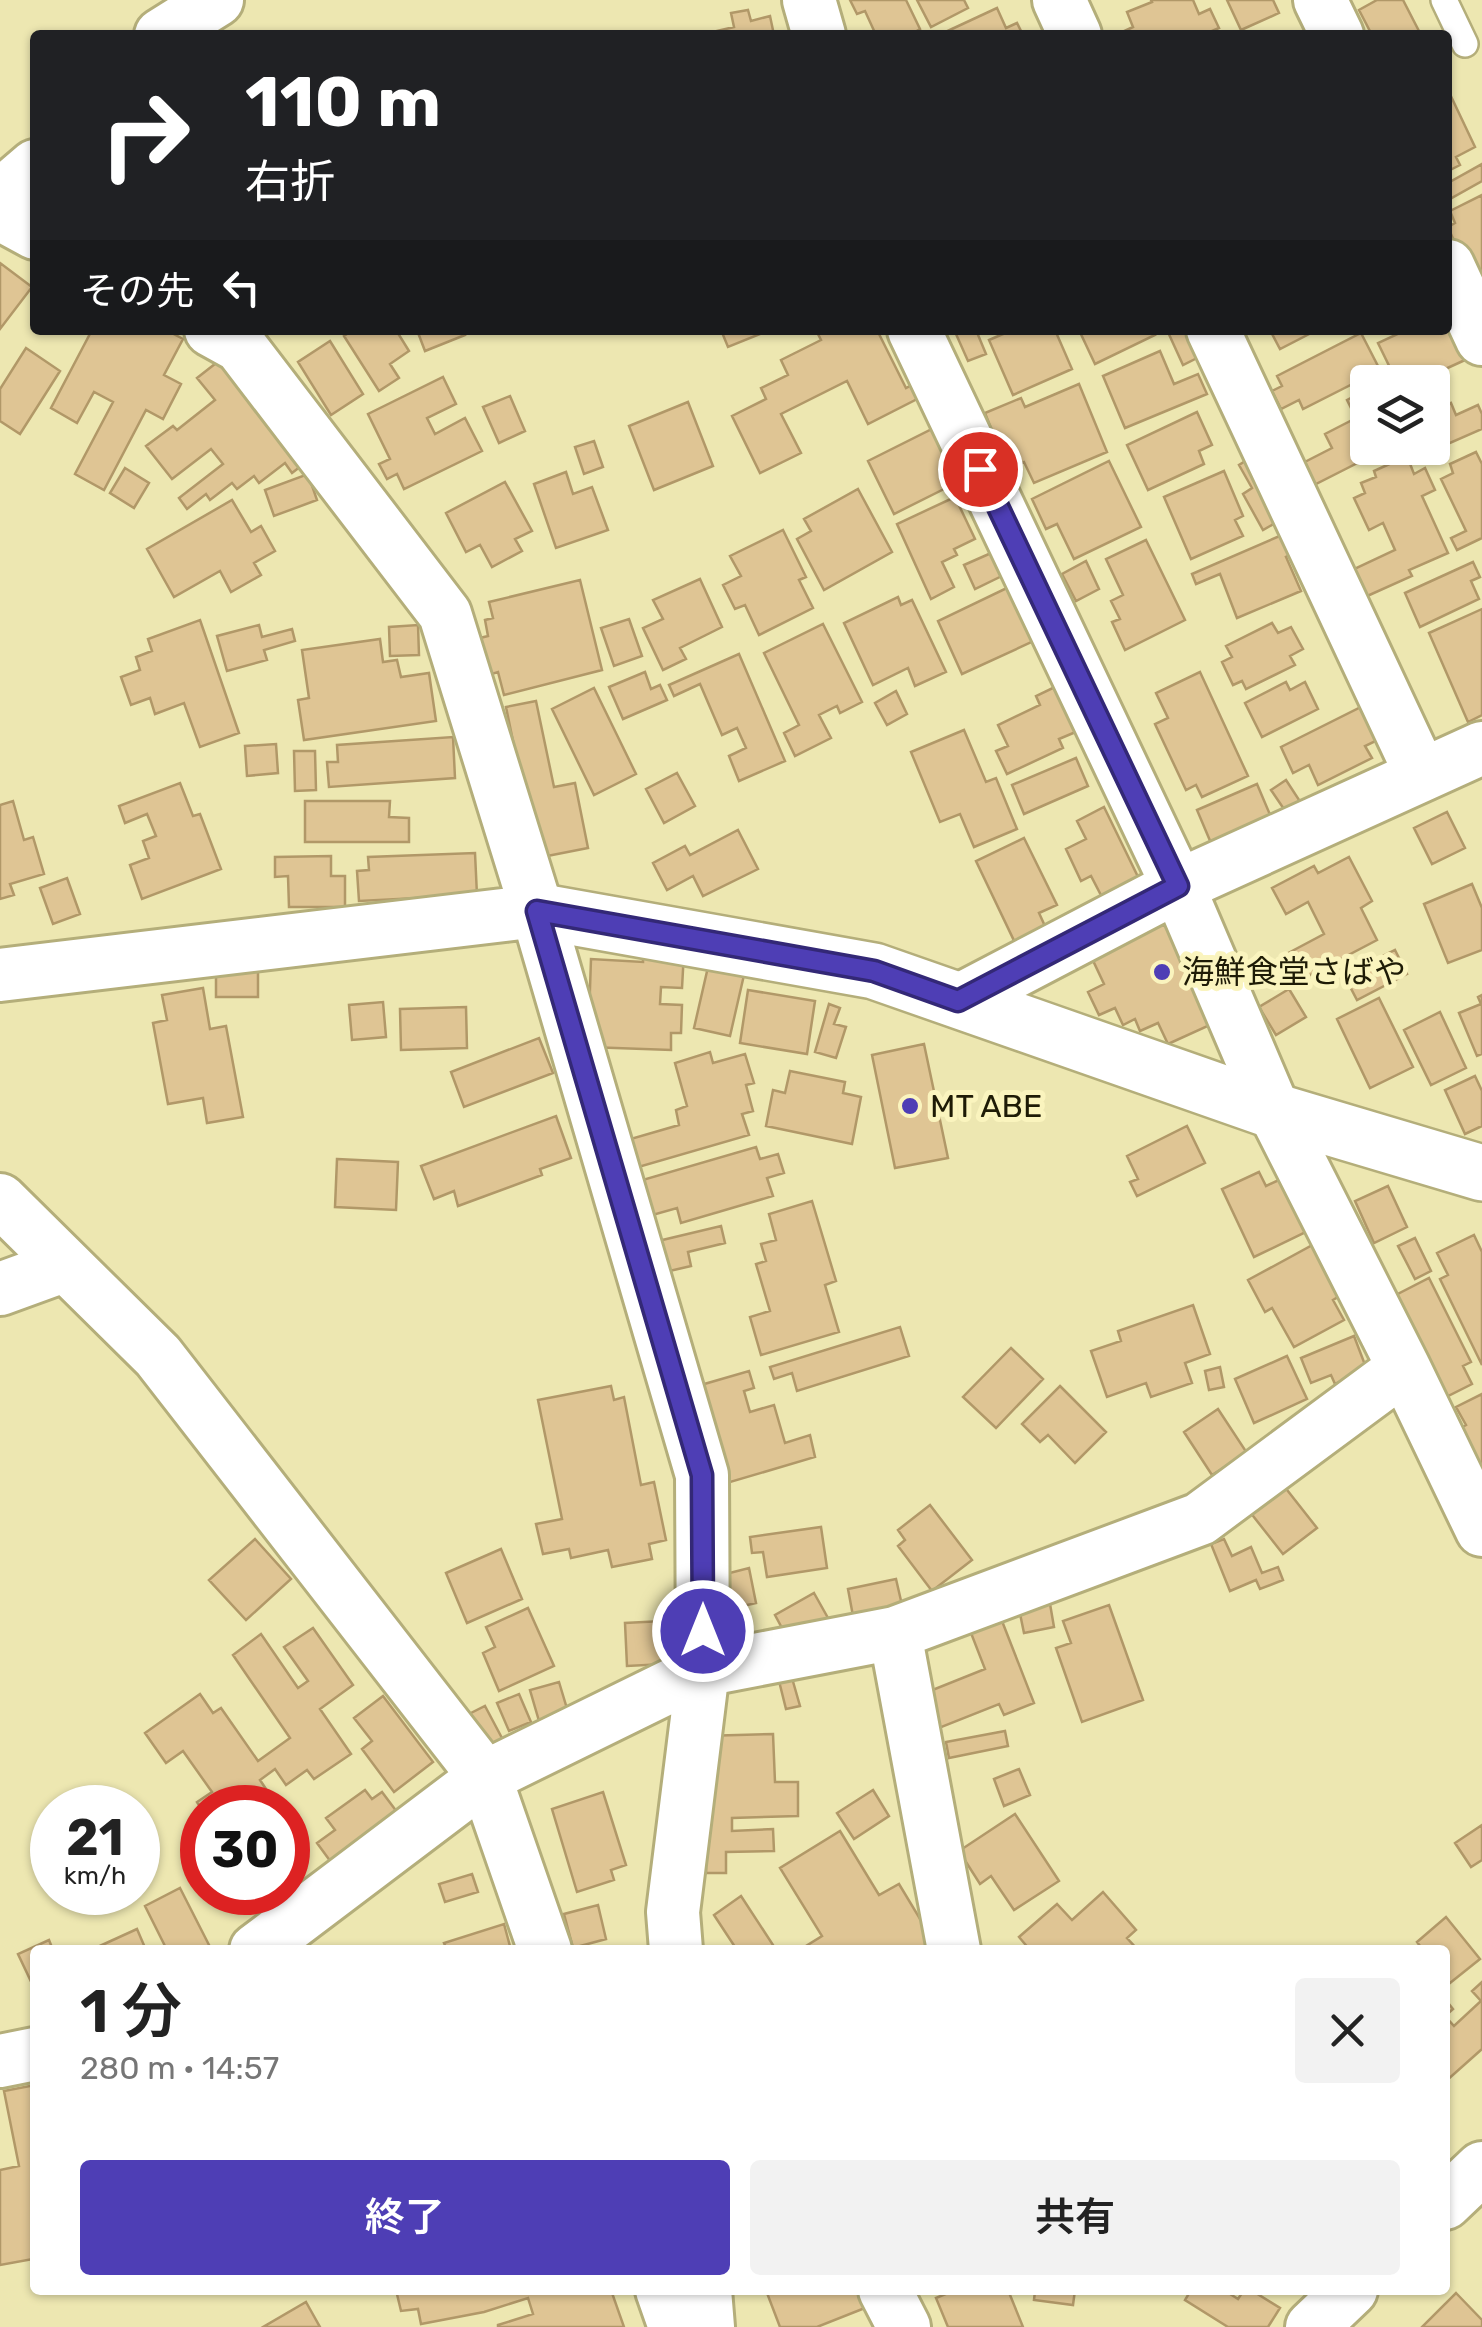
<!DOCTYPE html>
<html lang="ja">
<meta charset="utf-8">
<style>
:root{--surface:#fff;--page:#f2f2f2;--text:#222;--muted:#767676;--accent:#4e3eb5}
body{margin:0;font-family:Rubik,"Noto Sans JP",sans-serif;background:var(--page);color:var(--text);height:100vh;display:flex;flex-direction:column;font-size:38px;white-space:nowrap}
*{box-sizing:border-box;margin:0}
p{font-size:32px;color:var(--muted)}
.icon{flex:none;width:55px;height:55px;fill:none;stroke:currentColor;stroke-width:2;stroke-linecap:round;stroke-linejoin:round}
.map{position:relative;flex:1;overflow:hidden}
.side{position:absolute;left:30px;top:1945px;width:1420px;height:350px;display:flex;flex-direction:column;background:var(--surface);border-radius:10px;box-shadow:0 2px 8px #0004}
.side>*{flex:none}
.hud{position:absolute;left:30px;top:30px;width:1422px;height:305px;border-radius:10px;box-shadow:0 2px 8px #0004;background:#202124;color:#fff;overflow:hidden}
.controls{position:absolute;left:1350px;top:365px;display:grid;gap:20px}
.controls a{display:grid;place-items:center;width:100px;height:100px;border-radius:10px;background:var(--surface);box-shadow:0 2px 8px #0004;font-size:50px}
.speed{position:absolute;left:30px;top:1785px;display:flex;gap:20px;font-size:50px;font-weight:700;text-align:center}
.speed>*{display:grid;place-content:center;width:130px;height:130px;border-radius:50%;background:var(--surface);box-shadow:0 2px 8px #0004;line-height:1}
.speed small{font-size:25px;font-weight:400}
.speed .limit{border:15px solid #d22;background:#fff;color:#111}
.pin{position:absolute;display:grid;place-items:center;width:85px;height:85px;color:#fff;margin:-42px;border:5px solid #fff;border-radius:50%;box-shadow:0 2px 10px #0007}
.me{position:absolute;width:110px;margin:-55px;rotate:0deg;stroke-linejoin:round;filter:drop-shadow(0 0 8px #0008)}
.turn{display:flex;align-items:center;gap:35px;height:210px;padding:0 50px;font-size:45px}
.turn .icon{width:130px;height:130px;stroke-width:2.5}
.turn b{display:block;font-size:70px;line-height:85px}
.then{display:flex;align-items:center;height:95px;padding:0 50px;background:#0003;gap:20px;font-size:38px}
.round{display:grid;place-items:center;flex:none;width:105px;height:105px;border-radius:10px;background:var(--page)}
.overview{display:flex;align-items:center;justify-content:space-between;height:170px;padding:0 50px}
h1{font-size:60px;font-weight:600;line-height:75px}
.button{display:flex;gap:20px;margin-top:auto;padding:20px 50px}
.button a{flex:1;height:115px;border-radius:10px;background:var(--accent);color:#fff;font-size:40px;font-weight:600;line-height:115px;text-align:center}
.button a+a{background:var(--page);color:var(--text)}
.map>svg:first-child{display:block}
.building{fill:#dfc594;stroke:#b19868;stroke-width:2.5}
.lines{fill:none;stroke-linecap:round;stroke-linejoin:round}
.service-casing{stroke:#b4ae7a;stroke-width:30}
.minor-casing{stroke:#b4ae7a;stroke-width:58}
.tertiary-casing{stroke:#b4ae7a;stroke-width:60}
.service{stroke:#fff;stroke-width:25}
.minor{stroke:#fff;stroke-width:52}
.tertiary{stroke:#fff;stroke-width:55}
.route-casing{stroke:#332876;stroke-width:25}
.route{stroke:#4e3eb5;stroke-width:18}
.poi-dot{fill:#4e3eb5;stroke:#faf4be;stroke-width:4}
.labels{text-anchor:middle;stroke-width:10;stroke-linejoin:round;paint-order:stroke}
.poi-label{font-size:32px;fill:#1e1b06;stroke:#faf4be;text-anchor:start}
</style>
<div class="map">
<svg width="1482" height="2327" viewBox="0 0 1482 2327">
<rect width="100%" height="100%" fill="#ede7b1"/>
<path class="building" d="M850 0H906L920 29 910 35H876L865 11 857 14Z
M917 0H964L968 8 931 27Z
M1151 0H1193L1199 14 1210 9 1219 28 1203 35H1116L1133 27 1127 12 1152 2Z
M1227 0H1273L1279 13 1241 30Z
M1377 0H1403L1421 35H1372L1359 10Z
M997 8 1006 28 1017 23 1023 35H939Z
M748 10 751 21 770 16 774 35H714L713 32 734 27 731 13Z
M1448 90 1475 147 1456 157 1460 165 1448 171Z
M1482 164V181L1448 200V183Z
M1482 195V281L1473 285 1448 227 1455 223 1450 211Z
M0 263 32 287 0 329Z
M1448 321 1465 360 1417 382H1397L1378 343 1406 330H1448Z
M92 330H166L183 339 164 375 181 384 163 419 146 410 104 490 75 474 113 402 94 392 77 423 51 408Z
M353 330H396L409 351 390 364 399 378 379 391 344 336Z
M417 330H463L465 335 425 351Z
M721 330H770L728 347Z
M821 330H877L906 388 918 382 925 395 868 424 847 381 781 414 801 453 760 473 732 416 766 399 761 388 788 375 781 360 821 340 817 332Z
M967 330H976L986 354 968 361 956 334Z
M1001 330H1055L1072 369 1013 395 989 340 1003 334Z
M1079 330H1152L1155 335 1095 364Z
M1167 330H1196L1207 353 1183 365Z
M1270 330H1317L1280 349Z
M1361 333 1380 370 1303 409 1299 400 1281 409 1272 391 1282 386 1277 376Z
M330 341 363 394 331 415 298 362Z
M26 348 60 371 20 434 0 421V389Z
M1160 351 1174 384 1198 374 1207 394 1125 428 1103 376Z
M220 360 305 463 292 473 285 463 259 483 254 476 237 489 232 483 210 500 206 494 187 509 179 498 223 464 211 449 172 479 146 446 173 426 177 430 215 400 197 378Z
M443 377 456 404 427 418 435 434 465 418 482 451 404 489 397 474 387 479 379 464 390 459 368 414Z
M1079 384 1107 452 1034 483 1024 462 1007 469 985 413 1021 398 1025 407Z
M1368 389V448H1387L1308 488 1297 466 1332 448 1325 434 1356 418 1347 400Z
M510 396 525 431 499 443 483 407Z
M688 402 713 466 654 490 629 426Z
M1451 403 1456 415 1478 405 1482 414V429L1427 453 1425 448H1432V411Z
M1197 412 1212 445 1199 451 1204 464 1148 490 1127 445Z
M936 427 962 480 894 514 868 461Z
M594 441 603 467 584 474 575 447Z
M1476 452 1482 464V538L1457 550 1451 538 1466 531 1441 479 1453 473 1450 464Z
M1407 456 1414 474 1425 468 1435 490 1422 496 1448 553 1409 570 1412 576 1365 597 1352 570 1395 550 1383 523 1369 530 1354 498 1365 493 1361 483 1376 477 1374 471Z
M1252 457 1286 517 1263 530 1243 494 1252 488 1239 465Z
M1109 461 1141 527 1074 559 1057 524 1046 529 1032 499Z
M125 468 149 483 134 508 110 493Z
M1224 471 1243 516 1235 520 1243 536 1191 559 1164 497Z
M566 472 573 494 592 487 608 530 556 548 534 484Z
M308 474 317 500 274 516 265 490Z
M505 482 532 531 515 539 522 551 492 567 480 545 466 552 446 513Z
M858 489 892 552 824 590 797 539 811 531 804 519Z
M955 497 975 539 954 549 957 555 942 562 954 587 931 599 897 524Z
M232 500 251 532 261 526 275 551 254 563 261 575 231 592 220 571 174 597 147 549Z
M783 530 806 577 799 580 813 608 759 635 745 605 735 609 723 585 741 576 730 556Z
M1289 532 1297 552 1286 557 1301 591 1237 618 1220 574 1196 584 1192 574Z
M1146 540 1185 620 1125 650 1112 622 1120 619 1111 601 1123 595 1106 559Z
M998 550 1008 573 975 589 964 565Z
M1086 561 1099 589 1076 601 1062 574Z
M1473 562 1480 577 1471 581 1479 599 1420 627 1405 593Z
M700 579 722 627 680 648 686 659 663 670 643 628 663 619 653 600Z
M580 580 602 670 504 695 498 672 485 676 476 639 488 636 485 620 493 618 489 602Z
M1011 586 1036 640 962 674 938 621Z
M898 597 901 605 912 600 946 672 915 686 908 668 873 685 844 623Z
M1482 609V715L1468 722 1429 633Z
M629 619 642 656 614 666 601 628Z
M200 620 239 733 200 747 184 703 155 714 150 698 131 705 121 677 140 670 136 657 152 651 148 639Z
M1272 623 1278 633 1291 627 1303 649 1290 656 1295 665 1246 689 1242 681 1233 685 1222 662 1232 657 1226 646Z
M823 624 862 702 840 713 837 706 819 715 831 738 795 756 784 733 799 725 764 653Z
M259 625 262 637 292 629 295 641 264 650 267 660 227 671 217 636Z
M418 625 419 655 390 656 389 627Z
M380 639 383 662 397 660 401 677 429 673 436 721 304 740 298 700 309 698 302 650Z
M739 654 785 761 739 781 729 756 746 748 737 728 722 735 700 684 674 696 669 685Z
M645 672 651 689 660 685 667 700 623 719 609 687Z
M1200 672 1248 776 1202 797 1196 785 1186 790 1155 724 1168 718 1156 693Z
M1286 682 1290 690 1305 682 1318 709 1262 737 1245 703Z
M1057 686 1078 731 1059 739 1063 748 1007 774 996 751 1008 746 998 725 1040 705 1036 696Z
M594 688 636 774 594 795 552 709Z
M896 691 907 714 887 725 875 703Z
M536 701 554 787 575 783 588 848 537 858 506 707Z
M1367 704 1384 737 1365 746 1372 758 1318 785 1309 765 1293 773 1281 747Z
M964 730 986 782 996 778 1017 829 974 847 960 814 940 822 911 752Z
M453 737 455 778 329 787 327 762H338L337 745Z
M276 744 278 773 247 776 245 746Z
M294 751H315L316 790 295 791Z
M1076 758 1088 786 1024 814 1012 785Z
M677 773 695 806 664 823 646 789Z
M1286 780 1303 806 1288 815 1271 790Z
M180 783 193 816 200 814 221 869 142 899 130 865 149 858 143 841 156 836 147 814 125 823 119 806Z
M1257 784 1271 817 1211 843 1197 810Z
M13 801 24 840 33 837 44 874 10 884 14 895 0 899V805Z
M305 801H390L389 817 409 818V842H305Z
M1104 807 1140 881 1103 899 1091 876 1081 881 1066 849 1086 839 1077 821Z
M1447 812 1465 848 1432 864 1414 828Z
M738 830 758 869 703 896 693 876 667 890 653 863 685 846 690 855Z
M1024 838 1057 905 1039 913 1049 935 1018 949 976 861Z
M475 853 477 895 359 901 357 871 369 870 368 857Z
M331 856V876H345V907H289L288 876 275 877V857Z
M1349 857 1372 901 1361 908 1377 940 1293 984 1279 958 1324 934 1308 902 1286 914 1272 888 1314 866 1318 873Z
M67 878 80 914 53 924 40 888Z
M1472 884 1482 908V950L1448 963 1424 904Z
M1154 923 1180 930 1221 1020 1168 1044 1158 1023 1140 1031 1135 1019 1123 1025 1115 1008 1099 1015 1088 992 1104 984 1089 952Z
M1395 950 1407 974 1357 1000 1344 975Z
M643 951 684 952 682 988 661 987 660 1004 682 1005 681 1033H671V1050L588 1047 591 959 643 962Z
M216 961H258V997H216Z
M708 967 744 975 730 1036 694 1028Z
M203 988 210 1029 226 1026 243 1117 207 1123 203 1098 168 1104 153 1023 167 1020 162 995Z
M1289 989 1306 1017 1276 1035 1259 1007Z
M748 990 815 1001 807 1054 740 1043Z
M1482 995V1054L1477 1056 1459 1013 1481 1004 1478 997Z
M1379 998 1413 1067 1370 1088 1337 1019Z
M383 1002 386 1037 352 1040 349 1005Z
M829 1004 840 1008 834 1024 846 1027 836 1058 815 1052Z
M466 1007 467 1048 401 1050 400 1009Z
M1440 1012 1466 1068 1431 1085 1404 1030Z
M539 1038 553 1073 464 1107 451 1072Z
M924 1044 948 1158 895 1168 872 1055Z
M710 1052 713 1063 745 1054 754 1083 746 1085 753 1111 742 1114 749 1135 635 1168 627 1140 679 1125 676 1110 687 1106 675 1063Z
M790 1071 845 1082 843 1093 861 1097 852 1144 766 1126 773 1090 785 1093Z
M1475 1076 1482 1091V1126L1465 1134 1445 1090Z
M556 1116 571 1158 540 1169 542 1175 458 1206 454 1191 434 1199 421 1166Z
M1187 1126 1205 1163 1137 1196 1130 1182 1138 1179 1127 1156Z
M756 1147 760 1159 778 1154 784 1173 767 1178 773 1196 681 1223 677 1208 649 1216 639 1181Z
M337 1159 398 1162 396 1210 335 1207Z
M1259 1172 1266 1186 1281 1179 1306 1232 1254 1257 1222 1189Z
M1388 1186 1407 1227 1374 1243 1355 1201Z
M812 1201 836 1281 825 1285 839 1332 761 1355 750 1317 770 1311 756 1264 766 1261 761 1244 776 1240 769 1214Z
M721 1226 725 1243 688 1252 691 1266 661 1273 654 1242Z
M1474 1235 1482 1252V1365L1440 1279 1448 1275 1437 1253Z
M1415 1238 1431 1271 1415 1279 1398 1246Z
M1318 1242 1345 1293 1333 1300 1344 1320 1294 1347 1272 1308 1265 1312 1248 1280Z
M1429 1278 1471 1362 1463 1366 1472 1384 1446 1397 1390 1298Z
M1193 1305 1210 1354 1185 1363 1192 1383 1151 1397 1146 1383 1107 1397 1091 1351 1121 1341 1118 1331Z
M900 1327 909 1356 797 1391 792 1373 774 1379 770 1367Z
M1354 1336 1367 1370 1335 1384 1331 1375 1311 1383 1301 1358Z
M1011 1348 1043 1379 996 1428 963 1397Z
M1287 1356 1307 1399 1254 1423 1235 1379Z
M1220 1367 1224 1387 1209 1390 1205 1371Z
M749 1371 754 1388 744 1391 750 1412 774 1405 785 1443 810 1435 815 1457 720 1485 701 1385Z
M611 1386 614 1400 624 1397 641 1485 654 1482 666 1540 649 1544 652 1559 612 1567 608 1550 571 1558 569 1549 543 1554 536 1524 562 1519 538 1400Z
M1060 1386 1106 1432 1075 1463 1048 1435 1040 1442 1022 1424Z
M1482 1394V1479L1457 1430 1466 1425 1456 1407Z
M1218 1409 1247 1453 1212 1475 1184 1432Z
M1280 1481 1317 1528 1283 1554 1246 1507Z
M930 1505 972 1560 932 1591 898 1546 905 1540 898 1530Z
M821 1527 827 1568 767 1577 763 1552 752 1553 750 1537Z
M255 1539 291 1579 246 1620 209 1580Z
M1224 1539 1232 1556 1251 1547 1262 1573 1278 1567 1283 1580 1260 1589 1256 1580 1230 1591 1211 1544Z
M501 1549 522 1599 467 1623 446 1573Z
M749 1568 756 1603 725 1610 718 1576Z
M896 1579 902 1605 853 1616 848 1589Z
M814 1593 828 1618 789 1641 775 1615Z
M1049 1598 1054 1627 1024 1633 1018 1604Z
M1109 1605 1143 1700 1082 1722 1056 1648 1071 1643 1063 1621Z
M528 1608 554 1666 499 1691 483 1653 495 1647 486 1627Z
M663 1621 665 1664 627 1666 625 1623Z
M1002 1621 1034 1703 1004 1715 999 1704 934 1730 920 1695 985 1669 971 1633Z
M313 1628 353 1685 320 1709 351 1754 314 1779 307 1770 286 1785 275 1769 260 1780 268 1792 247 1808H202V1810L197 1802 212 1792 183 1751 166 1763 145 1733 200 1694 213 1713 221 1708 258 1761 290 1738 233 1655 261 1634 298 1688 308 1681 284 1647Z
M792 1678 800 1706 786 1709 779 1681Z
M559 1682 568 1712 539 1721 530 1690Z
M519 1694 531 1722 509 1731 497 1703Z
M383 1696 433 1762 394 1792 362 1749 372 1741 354 1718Z
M485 1706 503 1740 486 1749 469 1714Z
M1005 1731 1008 1746 949 1758 946 1742Z
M773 1734 775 1782H798V1816L732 1818V1831L773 1829 774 1851 726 1852V1873H706L703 1736Z
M1019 1769 1030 1795 1004 1806 994 1779Z
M365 1790 372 1799 382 1792 406 1824 339 1873 317 1843 335 1830 326 1818Z
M873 1790 889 1816 854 1839 837 1813Z
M603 1792 626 1865 611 1870 614 1880 577 1892 552 1809Z
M1015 1814 1059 1881 1014 1910 991 1876 980 1884 959 1851Z
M1482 1825V1860L1471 1867 1455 1843Z
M840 1831 879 1895 899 1884 934 1942 921 1950H808L806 1946 822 1936 780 1868Z
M472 1874 478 1892 445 1902 439 1884Z
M180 1888 209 1945 200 1950H167L145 1906Z
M1103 1892 1136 1930 1127 1938 1138 1950H1030L1019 1937 1057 1904 1072 1920Z
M741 1896 775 1948 773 1950H737L714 1915Z
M598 1905 606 1939 573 1948 564 1914Z
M1446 1917 1480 1959 1450 1983 1445 1977V1950H1423L1417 1942Z
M504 1924 511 1950H447L444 1943Z
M137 1929 146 1950H91Z
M49 1940 53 1950H35V1990L18 1954Z
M1482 1982V2049L1445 2082V1999L1453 2009 1445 2016 1454 2026 1481 2001 1472 1991Z
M35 2085V2249L32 2250 33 2259 0 2265V2170L19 2166 4 2091Z
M396 2290H611L624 2327H498V2325L533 2314 528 2298 484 2312 421 2324 418 2309 401 2311Z
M775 2290H869L875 2304 817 2327H780L767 2293Z
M955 2290H1008L1023 2327H948L936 2298Z
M1025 2290H1075L1073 2305 1034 2300 1035 2291Z
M1191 2290H1224L1238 2299 1244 2290H1251L1280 2308 1268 2327H1228L1185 2300Z
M1456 2293 1482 2320V2327H1422Z
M306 2302 320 2327H263Z"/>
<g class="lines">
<g class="service-casing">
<path id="service" d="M1444 0 1465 44"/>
</g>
<g class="minor-casing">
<path id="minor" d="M809 0 819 35
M1059 0 1075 35
M1320 0 1337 35
M161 35 217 0
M0 196 35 166
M0 214 35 233
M1448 266 1482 339
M211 330 240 346 445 614 537 911 702 1475 703 1670 673 1912 676 1950
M914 330 1178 886 1274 1111 1404 1368 1482 1530
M1213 330 1421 774
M0 975 537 911
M958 1001 1178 886 1482 748
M0 1200 158 1356 485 1777 545 1950
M0 1289 66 1265
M895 1633 954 1950
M256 1950 485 1777 703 1670 895 1633 1200 1519 1404 1368
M0 2061 35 2054
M1445 2203 1482 2168
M662 2290 675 2327
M705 2290 708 2327
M885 2290 904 2327
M1312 2327 1351 2290"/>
</g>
<g class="tertiary-casing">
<path id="tertiary" d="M537 911 874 971 1274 1111 1482 1173"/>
</g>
<use href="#service" class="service"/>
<use href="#minor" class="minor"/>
<use href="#tertiary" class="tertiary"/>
</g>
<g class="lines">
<g class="route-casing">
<path id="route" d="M703 1631 702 1475 537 911 874 971 958 1001 1178 886 980 469"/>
</g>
<use href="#route" class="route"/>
</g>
<g class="poi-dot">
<circle cx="1162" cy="972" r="10"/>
<circle cx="910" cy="1106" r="10"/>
</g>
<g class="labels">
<g class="poi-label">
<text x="1182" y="983">海鮮食堂さばや</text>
<text x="930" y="1117">MT ABE</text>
</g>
</g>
</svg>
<div class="controls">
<a><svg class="icon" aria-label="layers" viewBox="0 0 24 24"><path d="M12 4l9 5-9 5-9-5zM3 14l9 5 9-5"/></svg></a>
</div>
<div class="speed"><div>21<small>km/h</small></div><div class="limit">30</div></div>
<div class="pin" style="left:980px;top:469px;background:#d93025"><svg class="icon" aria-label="arrive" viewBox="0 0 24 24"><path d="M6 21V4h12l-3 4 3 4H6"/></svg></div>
<svg class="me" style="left:703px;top:1631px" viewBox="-20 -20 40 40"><circle r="17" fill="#4e3eb5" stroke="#fff" stroke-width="3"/><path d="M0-11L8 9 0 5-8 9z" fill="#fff"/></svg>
<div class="hud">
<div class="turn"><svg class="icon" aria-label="right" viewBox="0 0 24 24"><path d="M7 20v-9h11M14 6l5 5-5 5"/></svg><div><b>110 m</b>右折</div></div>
<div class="then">その先<svg class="icon" aria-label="left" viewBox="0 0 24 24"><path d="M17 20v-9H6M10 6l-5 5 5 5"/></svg></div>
</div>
<section class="side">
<div class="overview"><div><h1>1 分</h1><p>280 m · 14:57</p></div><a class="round"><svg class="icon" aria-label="close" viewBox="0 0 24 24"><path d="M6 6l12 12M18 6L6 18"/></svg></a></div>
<div class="button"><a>終了</a><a>共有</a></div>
</section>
</div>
